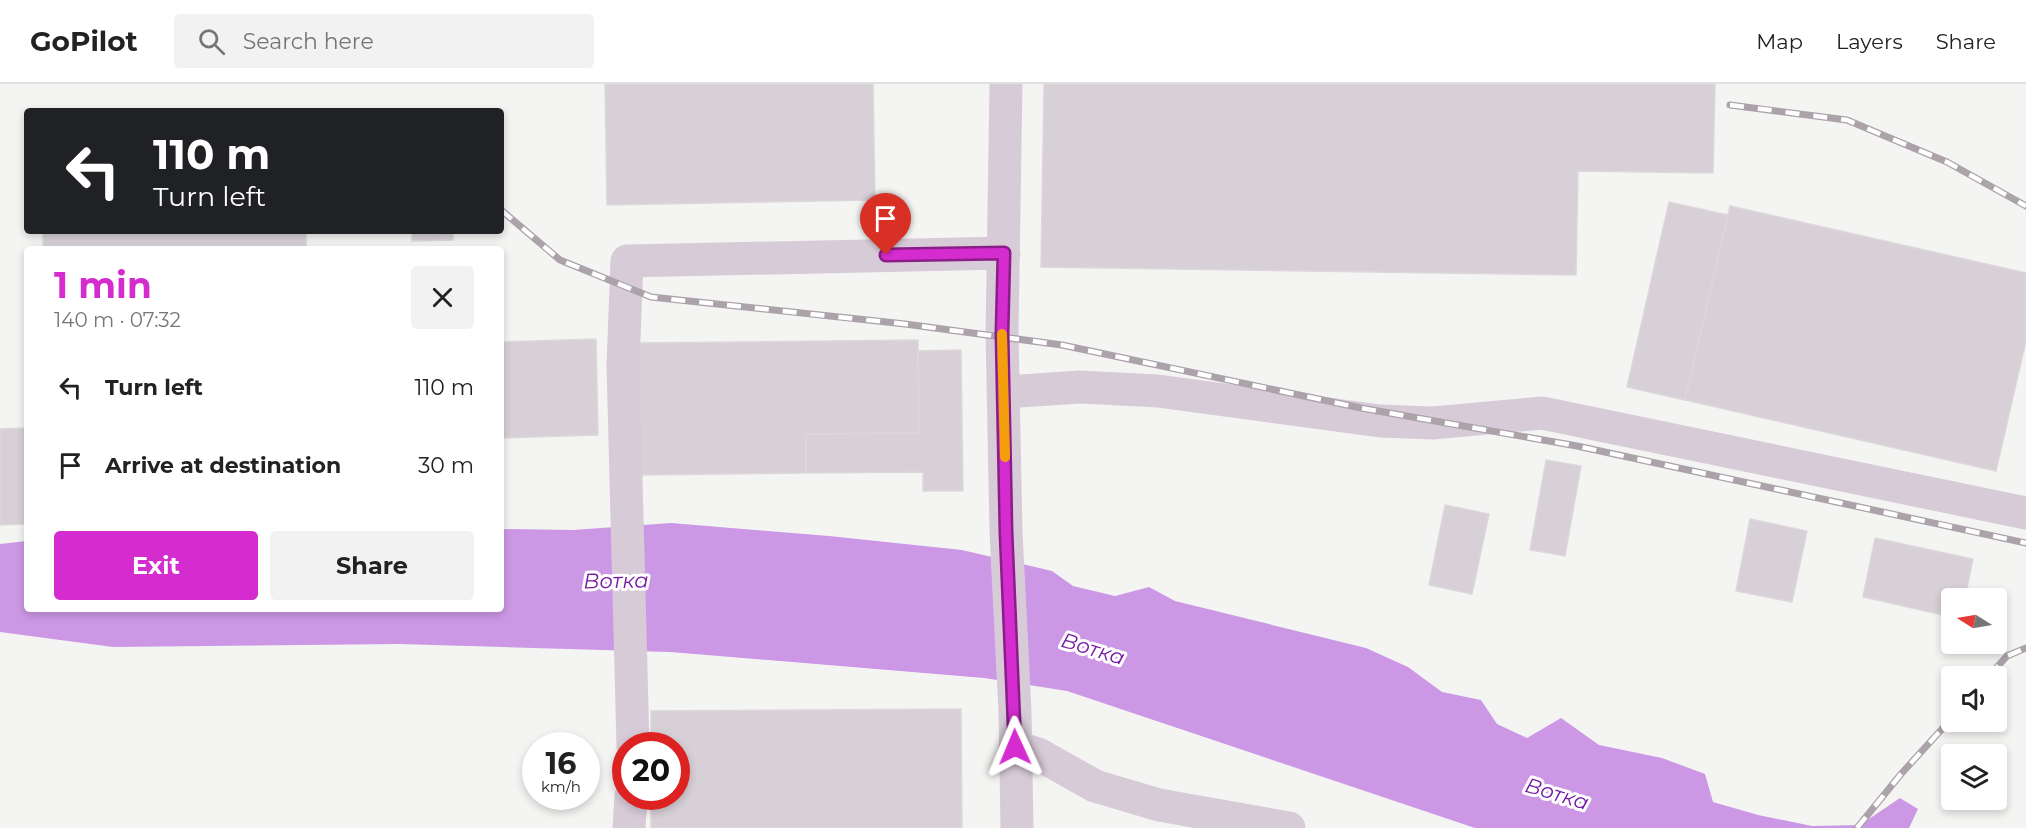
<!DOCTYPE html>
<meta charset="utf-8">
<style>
:root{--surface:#fff;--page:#f2f2f2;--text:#222;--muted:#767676;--line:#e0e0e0;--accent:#d52cd0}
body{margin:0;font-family:Montserrat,sans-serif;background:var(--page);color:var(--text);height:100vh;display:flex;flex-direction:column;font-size:22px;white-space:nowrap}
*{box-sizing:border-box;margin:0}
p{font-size:20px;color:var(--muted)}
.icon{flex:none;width:33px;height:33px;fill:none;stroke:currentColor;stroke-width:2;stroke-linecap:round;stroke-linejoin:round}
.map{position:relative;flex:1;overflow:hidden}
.panel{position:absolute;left:24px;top:162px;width:480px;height:366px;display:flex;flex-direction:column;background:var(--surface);border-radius:6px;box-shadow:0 3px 9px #0003}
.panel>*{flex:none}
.hud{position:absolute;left:24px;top:24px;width:480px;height:126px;border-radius:6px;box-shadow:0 3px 9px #0003;background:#202124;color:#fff;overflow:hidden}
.needle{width:39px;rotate:281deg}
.tools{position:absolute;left:1941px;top:504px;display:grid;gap:12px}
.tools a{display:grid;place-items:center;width:66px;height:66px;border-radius:6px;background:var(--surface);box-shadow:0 3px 9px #0003;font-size:30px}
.speed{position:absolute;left:522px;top:648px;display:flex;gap:12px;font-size:30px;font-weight:700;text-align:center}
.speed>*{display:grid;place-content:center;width:78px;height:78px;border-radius:50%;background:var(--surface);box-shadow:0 3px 9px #0003;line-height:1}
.speed small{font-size:15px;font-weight:400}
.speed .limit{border:9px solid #d22;background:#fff;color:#111}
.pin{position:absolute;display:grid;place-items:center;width:51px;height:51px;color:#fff;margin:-62px -26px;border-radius:50% 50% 50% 0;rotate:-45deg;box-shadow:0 0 6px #0007}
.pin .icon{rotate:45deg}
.me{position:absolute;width:66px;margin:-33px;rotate:359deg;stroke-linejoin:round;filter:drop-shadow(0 0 4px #0008)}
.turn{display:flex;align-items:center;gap:21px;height:126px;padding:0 30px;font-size:27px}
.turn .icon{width:78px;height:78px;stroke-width:2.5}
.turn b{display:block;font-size:42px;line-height:51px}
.round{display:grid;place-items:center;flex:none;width:63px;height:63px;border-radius:6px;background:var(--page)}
.head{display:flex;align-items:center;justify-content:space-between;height:102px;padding:0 30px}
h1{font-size:36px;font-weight:700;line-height:45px;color:var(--accent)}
.action{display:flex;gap:12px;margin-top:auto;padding:12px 30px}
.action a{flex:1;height:69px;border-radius:6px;background:var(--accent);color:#fff;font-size:24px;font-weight:700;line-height:69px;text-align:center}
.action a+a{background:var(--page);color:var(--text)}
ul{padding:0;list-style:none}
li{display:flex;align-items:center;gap:18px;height:78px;padding:0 30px}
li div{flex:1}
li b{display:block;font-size:22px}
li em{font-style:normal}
header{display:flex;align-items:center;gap:36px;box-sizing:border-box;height:84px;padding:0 30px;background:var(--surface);border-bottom:2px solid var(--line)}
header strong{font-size:28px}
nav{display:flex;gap:33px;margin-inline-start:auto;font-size:21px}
.search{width:420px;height:54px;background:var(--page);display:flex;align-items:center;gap:15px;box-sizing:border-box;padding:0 21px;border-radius:6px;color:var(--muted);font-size:22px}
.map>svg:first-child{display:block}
.water{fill:#cc98e5}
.building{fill:#d7d0d6;stroke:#ddd7dc;stroke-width:1.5}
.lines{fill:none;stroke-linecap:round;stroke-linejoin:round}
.minor{stroke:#d8cbd8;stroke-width:33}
.rail-casing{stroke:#aba2aa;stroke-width:7}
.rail{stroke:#fff;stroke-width:4.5;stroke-dasharray:14;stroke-linecap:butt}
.route-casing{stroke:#8a1d87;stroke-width:15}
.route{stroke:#d52cd0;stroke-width:10}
.slow{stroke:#f59e0b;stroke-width:10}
.labels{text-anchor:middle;stroke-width:6;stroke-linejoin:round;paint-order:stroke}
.water-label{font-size:21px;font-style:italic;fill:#771aa3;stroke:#fff}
</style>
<header>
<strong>GoPilot</strong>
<div class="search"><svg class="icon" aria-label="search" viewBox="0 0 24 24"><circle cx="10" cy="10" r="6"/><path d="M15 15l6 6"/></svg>Search here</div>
<nav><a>Map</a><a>Layers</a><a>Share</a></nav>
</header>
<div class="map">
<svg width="2026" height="744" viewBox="0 0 2026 744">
<rect width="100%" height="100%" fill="#f4f5f3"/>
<path class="water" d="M671 439 829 452 962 466 1052 487 1073 502 1115 512 1149 503 1175 517 1366 564 1408 583 1442 608 1481 616 1497 640 1527 654 1561 634 1599 661 1662 674 1705 690 1713 718 1758 731 1812 742 1860 741 1900 714 1918 725 1909 744H1475L1067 607 984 594 670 568 400 560 113 563 0 548V460L27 457V525H501V445L573 446Z"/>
<path class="building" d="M605 0H873L875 116 607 121Z
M1044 0H1715L1713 89 1578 87 1576 191 1041 183Z
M1669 118 1728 131 1685 316 1627 303Z
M1730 122 2026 189V257L1996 387 1685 316Z
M43 147H306V165H43Z
M412 147H453V156L412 157Z
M596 255 598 351 501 354V258Z
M918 256 919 349 806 350V389L640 391 638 259Z
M961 266 963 407H923V388L806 389V350L919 349 918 267Z
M27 344V440L0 441V345Z
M1546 376 1581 382 1565 472 1530 466Z
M1445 421 1489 430 1472 510 1429 501Z
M1750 435 1807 447 1792 518 1736 507Z
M1875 454 1973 475 1965 514H1952V533L1863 513Z
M961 625 962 744H651V712H676V662H651V627Z"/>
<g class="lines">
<path class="minor" d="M1006 0 1002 249 1006 448 1015 628 1017 744
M1004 308 1080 303 1158 307 1380 337 1433 339 1542 329 2026 429
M633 662 623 281 627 177 1004 169
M1015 663 1038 670 1095 702 1159 721 1289 744
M629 744 631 712"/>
<g class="rail-casing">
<path id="rail" d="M1730 21 1847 36 1947 78 2026 122
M501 126 560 176 651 213 905 240 1062 261 1361 324 1577 362 2026 459
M1989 592 2007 572 2026 564
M1857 744 1901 690 1952 634"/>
</g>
<use href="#rail" class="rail"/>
</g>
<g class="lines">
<g class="route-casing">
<path id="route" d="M886 171 1004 169 1002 249 1006 448 1015 663"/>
</g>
<use href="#route" class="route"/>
<path class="slow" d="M1002 250 1005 373"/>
</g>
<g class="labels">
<g class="water-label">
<text transform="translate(616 497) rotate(-1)" y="7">Вотка</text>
<text transform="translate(1093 565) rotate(17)" y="7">Вотка</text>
<text transform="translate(1557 710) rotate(17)" y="7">Вотка</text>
</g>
</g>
</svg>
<div class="tools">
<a><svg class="needle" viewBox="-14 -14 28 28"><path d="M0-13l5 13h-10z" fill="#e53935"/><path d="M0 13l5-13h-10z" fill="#767676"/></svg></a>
<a><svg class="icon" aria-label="sound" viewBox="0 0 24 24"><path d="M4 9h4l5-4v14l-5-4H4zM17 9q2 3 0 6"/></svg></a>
<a><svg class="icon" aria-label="layers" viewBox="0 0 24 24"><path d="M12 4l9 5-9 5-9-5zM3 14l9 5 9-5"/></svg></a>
</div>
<div class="speed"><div>16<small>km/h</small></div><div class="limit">20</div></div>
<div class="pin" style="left:886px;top:171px;background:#d93025"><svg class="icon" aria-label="arrive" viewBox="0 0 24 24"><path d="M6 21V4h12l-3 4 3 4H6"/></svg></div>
<svg class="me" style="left:1015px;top:663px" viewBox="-20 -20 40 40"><path d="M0-17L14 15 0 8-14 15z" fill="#d52cd0" stroke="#fff" stroke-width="4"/></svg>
<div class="hud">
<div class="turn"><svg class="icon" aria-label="left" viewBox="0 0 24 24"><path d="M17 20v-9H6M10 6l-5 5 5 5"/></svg><div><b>110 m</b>Turn left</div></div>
</div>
<section class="panel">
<div class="head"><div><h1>1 min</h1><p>140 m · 07:32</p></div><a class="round"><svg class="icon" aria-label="close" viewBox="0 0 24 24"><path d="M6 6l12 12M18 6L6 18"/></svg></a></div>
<ul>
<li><svg class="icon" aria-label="left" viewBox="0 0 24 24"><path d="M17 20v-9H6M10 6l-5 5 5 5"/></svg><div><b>Turn left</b></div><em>110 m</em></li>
<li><svg class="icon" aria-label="arrive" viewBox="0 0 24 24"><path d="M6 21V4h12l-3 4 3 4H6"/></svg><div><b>Arrive at destination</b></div><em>30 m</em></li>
</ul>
<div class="action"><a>Exit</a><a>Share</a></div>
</section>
</div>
